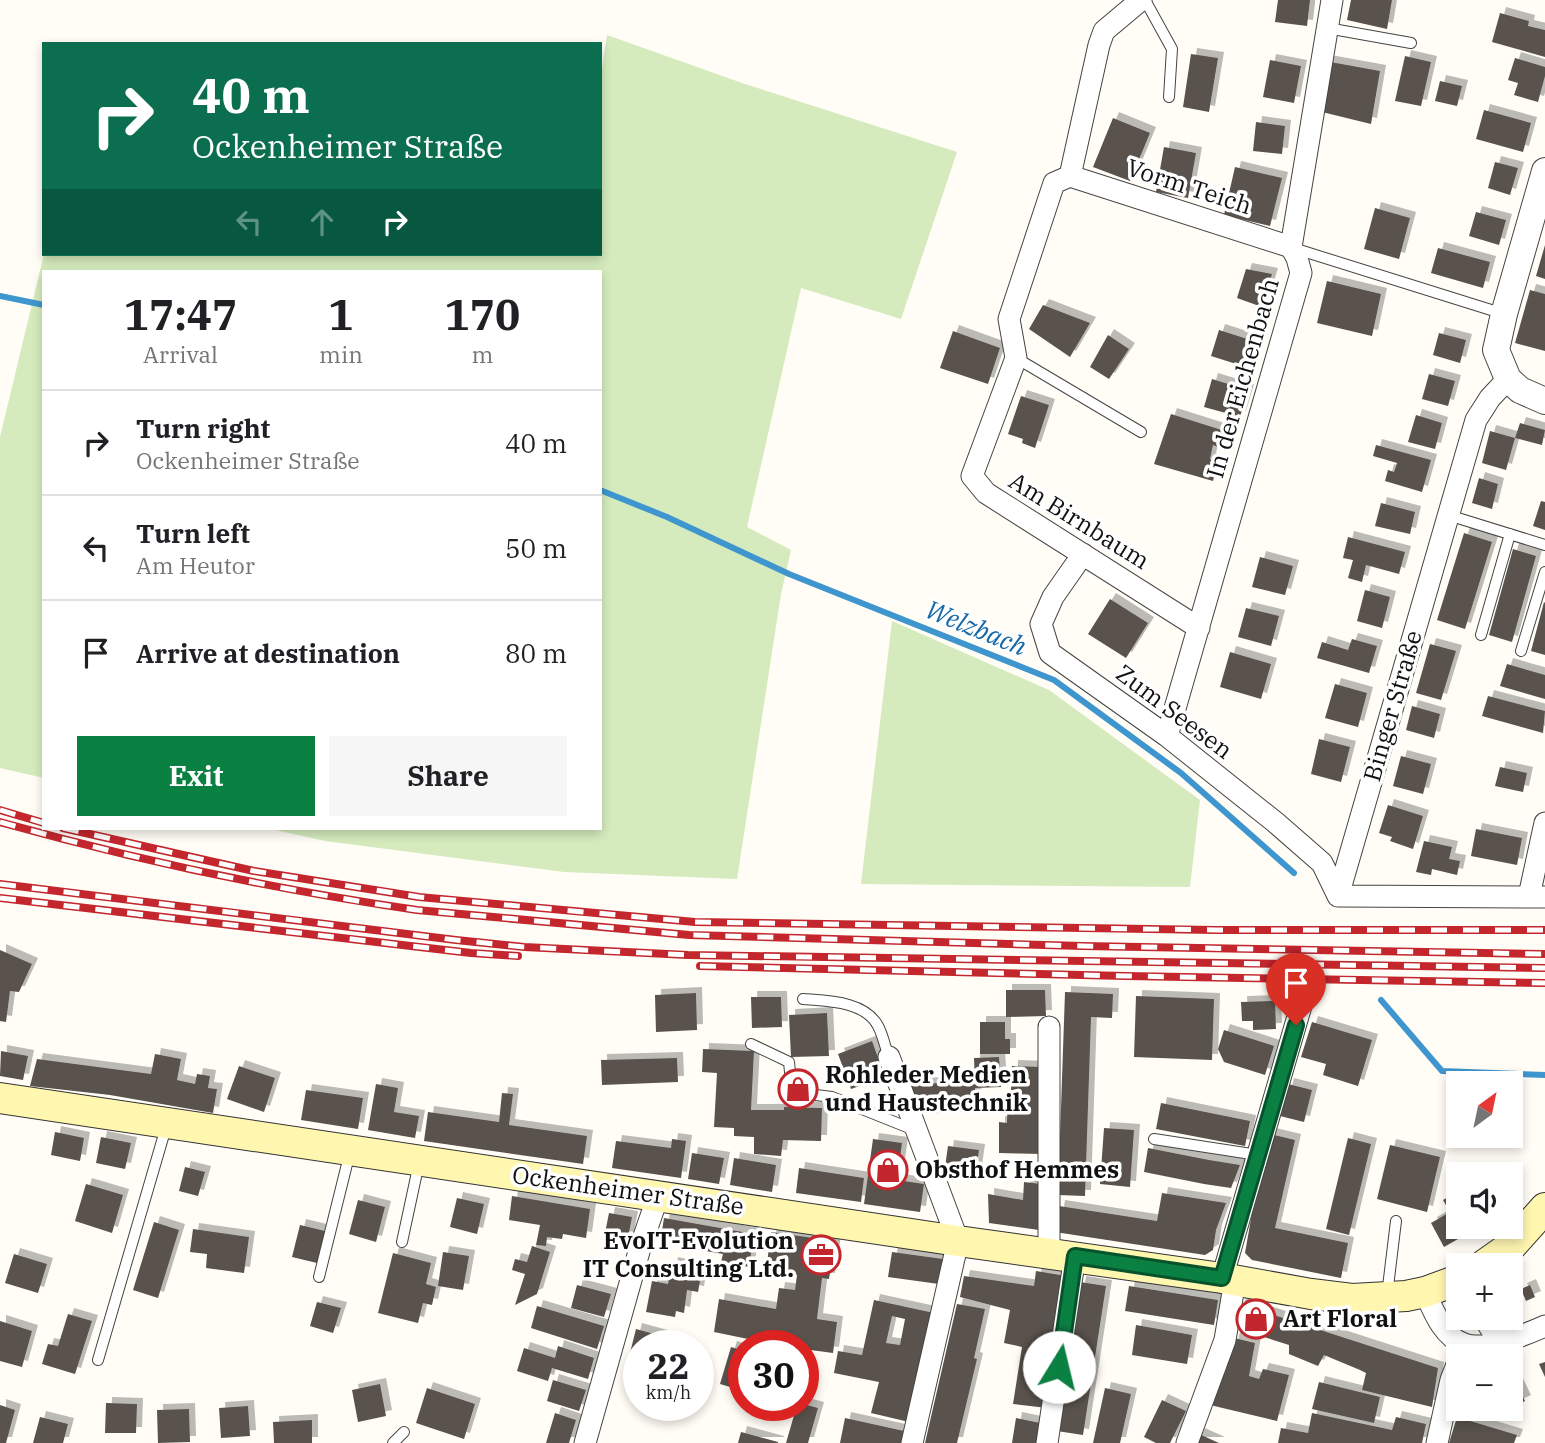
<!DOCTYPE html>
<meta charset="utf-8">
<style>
:root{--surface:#fff;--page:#f6f6f6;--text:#202124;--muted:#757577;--line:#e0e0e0;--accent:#0b8043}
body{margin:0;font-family:"IBM Plex Serif",serif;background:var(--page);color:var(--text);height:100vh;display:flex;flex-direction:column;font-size:26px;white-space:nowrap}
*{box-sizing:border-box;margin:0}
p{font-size:23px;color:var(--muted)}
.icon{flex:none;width:38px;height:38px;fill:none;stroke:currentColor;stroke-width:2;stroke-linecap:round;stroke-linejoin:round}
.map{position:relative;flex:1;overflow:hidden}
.drawer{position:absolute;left:42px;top:270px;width:560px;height:560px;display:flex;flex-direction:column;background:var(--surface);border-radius:0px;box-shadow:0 4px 10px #0003}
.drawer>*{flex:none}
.banner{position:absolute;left:42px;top:42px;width:560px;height:214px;border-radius:0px;box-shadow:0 4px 10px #0003;background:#0b6e4f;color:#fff;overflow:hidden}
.needle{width:46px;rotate:33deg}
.controls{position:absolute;left:1446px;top:1071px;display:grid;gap:14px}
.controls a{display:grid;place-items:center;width:77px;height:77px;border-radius:0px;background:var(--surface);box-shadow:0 4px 10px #0003;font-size:35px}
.speed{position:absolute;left:623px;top:1330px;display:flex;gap:14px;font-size:35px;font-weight:700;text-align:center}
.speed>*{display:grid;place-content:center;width:91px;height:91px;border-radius:50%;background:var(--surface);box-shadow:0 4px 10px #0003;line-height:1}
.speed small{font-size:18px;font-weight:400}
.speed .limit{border:10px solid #d22;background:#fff;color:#111}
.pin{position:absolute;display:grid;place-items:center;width:60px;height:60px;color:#fff;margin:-72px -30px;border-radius:50% 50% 50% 0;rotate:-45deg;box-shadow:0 0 7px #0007}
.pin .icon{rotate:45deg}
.me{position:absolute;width:77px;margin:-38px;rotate:9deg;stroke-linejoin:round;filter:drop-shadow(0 0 5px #0008)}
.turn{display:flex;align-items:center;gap:24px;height:147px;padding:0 35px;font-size:32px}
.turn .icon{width:91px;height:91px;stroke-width:2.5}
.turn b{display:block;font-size:49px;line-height:60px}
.lanes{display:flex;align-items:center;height:66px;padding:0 35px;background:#0003;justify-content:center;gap:35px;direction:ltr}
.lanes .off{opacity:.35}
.eta{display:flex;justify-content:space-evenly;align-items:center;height:119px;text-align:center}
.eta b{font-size:42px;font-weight:800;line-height:49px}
.primary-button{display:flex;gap:14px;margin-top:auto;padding:14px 35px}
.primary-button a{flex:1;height:80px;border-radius:0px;background:var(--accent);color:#fff;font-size:28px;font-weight:800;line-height:80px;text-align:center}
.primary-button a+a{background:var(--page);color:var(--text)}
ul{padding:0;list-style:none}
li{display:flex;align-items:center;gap:21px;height:105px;padding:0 35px;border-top:2px solid var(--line)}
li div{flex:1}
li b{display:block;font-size:26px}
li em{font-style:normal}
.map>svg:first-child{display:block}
.green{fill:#d5ebbd}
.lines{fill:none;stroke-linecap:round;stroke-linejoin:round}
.stream{stroke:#3f96cf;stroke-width:6}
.building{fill:#5a524d;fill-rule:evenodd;filter:url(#shadow)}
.service-casing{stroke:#444;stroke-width:12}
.minor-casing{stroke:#444;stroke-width:23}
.tertiary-casing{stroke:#444;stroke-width:28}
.secondary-casing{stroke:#333;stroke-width:32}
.service{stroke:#fff;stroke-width:10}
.minor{stroke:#fff;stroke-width:21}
.tertiary{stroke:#fff;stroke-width:26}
.secondary{stroke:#fff6b0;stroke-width:30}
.rail-casing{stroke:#c4262e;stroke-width:8}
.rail{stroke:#fff;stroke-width:5;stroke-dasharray:16;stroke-linecap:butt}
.route-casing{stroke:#07532c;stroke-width:18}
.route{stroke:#0b8043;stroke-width:12}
.labels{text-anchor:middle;stroke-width:7;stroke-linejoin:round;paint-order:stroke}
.street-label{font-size:24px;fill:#111;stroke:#fff}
.poi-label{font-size:24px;font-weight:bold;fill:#111;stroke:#fff;text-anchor:start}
.water-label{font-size:26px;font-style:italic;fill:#1768a6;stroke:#fff}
</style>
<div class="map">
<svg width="1545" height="1443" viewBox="0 0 1545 1443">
<defs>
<filter id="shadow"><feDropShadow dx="6" dy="-6" stdDeviation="0" flood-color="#0004"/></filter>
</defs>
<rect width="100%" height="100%" fill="#fffdf5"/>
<path class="green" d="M607 35 742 83 957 152 901 319 801 288 747 527 791 550 781 594 737 879 564 872 325 841 266 828H600V271H44V778L0 768V437L44 254H600V82Z
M892 621 1049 690 1200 800 1190 887 861 884Z"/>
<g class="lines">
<path class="stream" d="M0 296 44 305
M600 490 667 517 789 574 1054 680 1181 773 1294 873
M1381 1000 1442 1071 1545 1075"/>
</g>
<path class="building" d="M1278 0H1310L1307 26 1275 22Z
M1351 0H1392L1387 29 1347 20Z
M1500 13 1529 21 1528 26 1545 30V57L1492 42Z
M1191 54 1218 58 1209 112 1183 107Z
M1405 56 1431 62 1421 106 1395 101Z
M1515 58 1545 67V76L1538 102 1514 95 1518 83 1508 80Z
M1270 60 1301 66 1294 103 1263 97Z
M1325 61 1380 71 1371 124 1318 111Z
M1440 81 1462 86 1457 106 1435 101Z
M1484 110 1531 123 1523 152 1476 139Z
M1113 118 1150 133 1130 181 1093 167Z
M1256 122 1285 126 1282 154 1253 151Z
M1164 147 1196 153 1188 198 1156 192Z
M1495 162 1518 168 1510 195 1488 188Z
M1235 167 1282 178 1270 226 1224 215Z
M1375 208 1410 218 1399 259 1364 249Z
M1476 212 1506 220 1499 245 1469 236Z
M1545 245V279L1536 276Z
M1438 248 1490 262 1483 288 1431 273Z
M1246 269 1272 274 1262 307 1237 298Z
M1327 281 1381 294 1372 336 1317 323Z
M1530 290 1545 294V351L1515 343Z
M1043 305 1090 323 1070 357 1029 329Z
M1219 330 1260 343 1252 369 1211 356Z
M953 331 1000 348 988 384 940 368Z
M1439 333 1466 340 1460 363 1433 355Z
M1108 335 1129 349 1109 379 1090 367Z
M1429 374 1455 381 1448 406 1422 399Z
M1212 379 1248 390 1240 417 1204 407Z
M1021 396 1049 405 1035 448 1022 443 1023 439 1008 434Z
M1171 414 1228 432 1223 449 1213 445 1210 459 1218 463 1213 481 1154 464Z
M1416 415 1442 423 1435 449 1408 442Z
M1520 423 1545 430 1542 445 1515 438Z
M1490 431 1515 438 1506 470 1482 463Z
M1376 445 1431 460 1422 492 1385 481 1388 470 1394 472 1397 463 1373 456Z
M1479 478 1498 484 1492 509 1472 503Z
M1541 501 1545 502V530L1533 526Z
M1381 503 1415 512 1410 534 1375 526Z
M1464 533 1492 542 1465 629 1437 620Z
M1348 537 1405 552 1399 574 1366 565 1362 582 1348 578 1353 560 1343 558Z
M1513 549 1536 556 1512 642 1489 635Z
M1260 557 1293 566 1285 595 1252 587Z
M1365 590 1390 597 1382 628 1357 621Z
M1110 599 1148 623 1126 658 1088 634Z
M1544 602 1545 603V655L1531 651Z
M1246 608 1279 616 1271 646 1238 637Z
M1352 639 1377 646 1369 673 1317 658 1322 642 1348 650Z
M1430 644 1456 651 1441 700 1416 693Z
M1230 652 1271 664 1261 699 1220 687Z
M1507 664 1545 675V699L1500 686Z
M1335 684 1367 693 1358 727 1325 718Z
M1488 696 1545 711 1543 733 1482 716Z
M1412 706 1440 714 1434 738 1406 730Z
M1319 739 1350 747 1341 782 1311 774Z
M1401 756 1431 764 1423 794 1393 786Z
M1500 767 1527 773 1523 792 1495 786Z
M1388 805 1423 816 1413 849 1390 841 1392 837 1379 833Z
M1476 829 1522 838 1517 865 1471 856Z
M1424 841 1452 847 1449 859 1460 861 1457 875 1432 869 1431 875 1416 872Z
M0 950 32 964 19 992 10 991 6 1022 0 1021Z
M1006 990H1045L1046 1016 1006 1017Z
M1065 992 1113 994 1112 1018 1091 1017 1085 1196 1058 1195Z
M696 993 697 1030 656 1032 655 995Z
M1136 996 1214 999 1212 1060 1134 1057Z
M751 997H781L782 1027 752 1028Z
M1275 1001 1276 1029 1253 1030V1021H1242L1241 1002Z
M827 1013 829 1056 791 1057 789 1015Z
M980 1022H1005V1039H1010V1054H980Z
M1312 1022 1372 1040 1358 1086 1323 1075 1326 1064 1301 1057Z
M1224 1030 1274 1046 1265 1075 1224 1062 1218 1049Z
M872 1041 881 1066 873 1069 877 1080 851 1089 838 1054Z
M703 1049 754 1051 751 1110H784V1107L822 1108 821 1141 783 1140 781 1156 754 1154V1137L734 1136V1128L714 1127 717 1073 702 1072Z
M1 1051 28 1056 23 1080 0 1076Z
M155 1054 181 1059 177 1080 195 1084 197 1074 210 1076 208 1088 217 1089 213 1113 110 1095 30 1086 37 1059 151 1074Z
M999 1057 1001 1087 975 1088 976 1111 920 1114 909 1084 975 1082 974 1058Z
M677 1058 678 1082 602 1085 601 1060Z
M239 1066 275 1078 264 1112 227 1099Z
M1012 1066 1043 1067 1042 1154 999 1153V1122L1007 1123 1008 1091H1011Z
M376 1084 398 1088 394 1112 419 1116 415 1138 368 1130Z
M1288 1084 1312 1090 1304 1122 1280 1116Z
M306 1090 363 1098 358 1129 301 1120Z
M502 1093 513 1094 509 1125 587 1136 583 1164 424 1141 428 1112 499 1122Z
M1161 1103 1250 1121 1245 1146 1156 1129Z
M1104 1128 1134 1130 1130 1187 1100 1184Z
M55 1132 84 1138 80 1161 51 1155Z
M1270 1134 1295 1140 1275 1228 1348 1243 1341 1278 1252 1260 1245 1253 1255 1196Z
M101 1137 131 1143 125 1169 96 1163Z
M1348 1138 1371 1144 1349 1235 1326 1229Z
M672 1139 686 1141 681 1178 612 1168 616 1141 671 1148Z
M873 1139 902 1143 897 1180 924 1184 920 1212 864 1204Z
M1390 1145 1440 1157 1427 1212 1377 1199Z
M948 1146 979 1150 975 1178 944 1174Z
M1148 1148 1209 1160 1240 1165 1231 1188 1204 1184 1144 1172Z
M692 1153 724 1158 719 1184 688 1179Z
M734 1158 776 1165 772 1192 730 1185Z
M185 1167 205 1172 198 1196 179 1191Z
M799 1168 864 1178 861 1202 796 1193Z
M1024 1182 1041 1184 1039 1230 989 1223 988 1194 1023 1200Z
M86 1184 123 1195 112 1233 75 1221Z
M1458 1192V1227H1472L1474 1230 1444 1247 1431 1223 1450 1212 1443 1200Z
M1162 1193 1226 1203 1216 1230 1213 1250 1205 1255 1055 1232 1059 1206 1157 1221Z
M512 1196 590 1209 586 1238 563 1234 562 1239 547 1237 546 1246 536 1245 540 1225 509 1220Z
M457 1198 484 1204 477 1234 450 1227Z
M358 1200 385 1207 376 1242 349 1234Z
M609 1213 632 1217 628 1238 605 1233Z
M664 1218 754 1234 749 1267 721 1262 723 1254 660 1243Z
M154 1222 179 1230 158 1298 133 1290Z
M300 1225 325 1231 317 1263 292 1257Z
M193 1229 249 1237 244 1273 206 1268 207 1254 190 1252Z
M771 1232 835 1241 829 1279 822 1278 817 1319 837 1322 833 1353 803 1349V1346H783L714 1332 719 1299 776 1309 779 1288 795 1290 797 1275 766 1271Z
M532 1246 550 1252 537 1294 515 1305 525 1274 512 1270 515 1259 527 1262Z
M443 1252 469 1256 463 1290 438 1286Z
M892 1252 943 1259 939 1284 888 1277Z
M393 1253 431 1263 426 1284 436 1287 432 1305 423 1303 418 1323 378 1313Z
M14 1254 47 1264 38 1293 5 1283Z
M672 1263 685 1266 683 1278 700 1281 698 1292 687 1290 684 1313 676 1311 675 1317 646 1312 652 1281 668 1284Z
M1036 1271 1066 1276 1047 1408 1013 1404 1022 1347 1004 1343 1010 1310 960 1297 964 1276 1034 1286Z
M1080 1282 1106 1286 1083 1435 1057 1431Z
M577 1285 611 1294 604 1317 571 1308Z
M1530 1285 1535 1297 1526 1301 1521 1289Z
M1129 1286 1218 1300 1214 1325 1125 1311Z
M874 1300 934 1313 909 1422 871 1413 879 1382 834 1373 838 1351 862 1355ZM892 1316 905 1319 900 1345 886 1343Z
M317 1302 341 1308 333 1333 310 1326Z
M957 1304 985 1309 974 1358 977 1359 957 1443H925Z
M1240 1304 1438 1368 1432 1407 1362 1390 1366 1373 1360 1370 1324 1355 1318 1366 1289 1354V1345L1233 1327Z
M537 1306 604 1326 597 1349 531 1328Z
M68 1314 92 1321 75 1374 42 1364 48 1344 58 1346Z
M0 1321 32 1331 22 1367 0 1361Z
M1136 1325 1192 1335 1187 1364 1132 1355Z
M636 1329 676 1340 675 1346H639V1364L628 1361Z
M1234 1338 1255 1343 1249 1376 1259 1379 1263 1369 1289 1375 1277 1421 1210 1405 1226 1370Z
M558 1346 594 1358 588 1379 552 1368 548 1381 517 1371 524 1348 555 1358Z
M731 1347 744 1351V1391L720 1384Z
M1545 1362V1377L1539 1364Z
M1513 1376 1525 1401 1510 1408V1378Z
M553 1380 586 1390 579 1411 547 1401Z
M1319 1382 1380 1397 1374 1423 1312 1409Z
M380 1384 386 1416 358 1422 352 1390Z
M427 1388 475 1404 464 1439 416 1423Z
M1105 1388 1131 1394 1120 1443H1093Z
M1162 1400 1186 1411 1170 1443H1156L1144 1437Z
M106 1403 137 1404 136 1433H105Z
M803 1404 818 1408 808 1443H786L797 1405Z
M0 1405 15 1410 6 1443H0Z
M248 1406 250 1436 221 1438 219 1408Z
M189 1409 190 1442 158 1443 157 1410Z
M555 1413 576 1420 569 1443H546Z
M1312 1413 1392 1430 1396 1417 1426 1424 1422 1443H1278L1281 1428 1308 1433Z
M40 1417 68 1424 63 1443H33Z
M1457 1417 1517 1435 1514 1443H1449Z
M845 1418 904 1431 901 1443H840Z
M1016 1418 1045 1424 1042 1443H1012Z
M312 1420V1443H274L273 1422Z
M741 1432 778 1442V1443H738Z
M1199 1434 1219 1443H1195Z"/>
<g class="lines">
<g class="service-casing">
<path id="service" d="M1145 0 1172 49 1169 97
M1327 28 1411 43
M1293 248 1504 314
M1016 358 1141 432
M1448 515 1545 545
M1481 635 1510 534
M1521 651 1545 572
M803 999C827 1001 865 1001 878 1026 883 1035 885 1047 889 1057
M751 1044 789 1062 792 1092 832 1097 917 1131
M1154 1139 1258 1155
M402 1242 419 1163
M319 1277 350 1152
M1387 1295 1396 1221
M98 1360 167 1124
M393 1443 404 1432"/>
</g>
<g class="minor-casing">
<path id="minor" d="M1070 176 1054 183 1009 319 1016 358 972 476 986 493 1199 628
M1070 176 1291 247
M1070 176 1099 45 1104 31 1141 0
M1083 554 1053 597 1041 624 1050 653 1167 736 1275 822 1322 863 1338 896
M1167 736 1301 273 1297 258 1291 247 1332 0
M1338 896 1476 420 1490 398 1508 379
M1338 896 1545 897
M1529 896 1545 823
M1049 1027V1252
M889 1057 958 1241 912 1443
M1222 1278 1303 999
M1425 1292C1433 1310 1443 1337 1464 1344 1484 1352 1527 1334 1545 1326
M1484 1318 1493 1332 1512 1340
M585 1443 640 1248 658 1196
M1047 1443 1075 1256
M1187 1443 1225 1340 1235 1280
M1437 1443 1451 1380 1458 1362"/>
</g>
<g class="tertiary-casing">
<path id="tertiary" d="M1545 171 1504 314 1496 350 1508 379 1520 390 1545 401"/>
</g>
<g class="secondary-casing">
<path id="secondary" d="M0 1098 958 1241 1222 1278 1311 1294 1352 1299 1406 1296 1425 1292 1458 1280
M1484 1265 1511 1246 1545 1208"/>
</g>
<use href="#service" class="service"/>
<use href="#minor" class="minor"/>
<use href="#tertiary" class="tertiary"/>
<use href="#secondary" class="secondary"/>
<g class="rail-casing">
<path id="rail" d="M0 810 44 823
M0 822C137 860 277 890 417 910L689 935 1083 946 1545 954
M63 828 254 871 419 897 695 922 1216 930H1545
M0 884 456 940 524 947 688 955 1545 968
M0 898 471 953 518 956
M700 966 1126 976 1545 983"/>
</g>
<use href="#rail" class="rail"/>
</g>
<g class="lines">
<g class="route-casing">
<path id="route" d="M1059 1367 1075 1256 1222 1278 1296 1025"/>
</g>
<use href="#route" class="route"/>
</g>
<defs>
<g id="shop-ring" transform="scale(2.0125)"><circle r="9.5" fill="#fff" stroke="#c4262e" stroke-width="1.5"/><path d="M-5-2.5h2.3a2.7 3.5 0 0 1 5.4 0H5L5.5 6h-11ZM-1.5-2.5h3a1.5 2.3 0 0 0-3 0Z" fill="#c4262e"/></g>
<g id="office-ring" transform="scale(2.0125)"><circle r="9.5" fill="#fff" stroke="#c4262e" stroke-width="1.5"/><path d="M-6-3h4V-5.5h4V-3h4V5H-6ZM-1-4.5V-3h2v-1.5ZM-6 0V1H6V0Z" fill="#c4262e"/></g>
</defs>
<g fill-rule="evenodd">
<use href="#shop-ring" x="798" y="1089"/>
<use href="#shop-ring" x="888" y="1170"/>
<use href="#office-ring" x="821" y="1255"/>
<use href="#shop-ring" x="1256" y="1319"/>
</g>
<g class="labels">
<g class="street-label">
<text transform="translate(1189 187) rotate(18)" y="8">Vorm Teich</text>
<text transform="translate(1243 378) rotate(-74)" y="8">In der Eichenbach</text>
<text transform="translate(1079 521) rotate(32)" y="8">Am Birnbaum</text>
<text transform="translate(1393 706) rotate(-74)" y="8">Binger Straße</text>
<text transform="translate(1174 712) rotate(37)" y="8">Zum Seesen</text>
<text transform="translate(628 1191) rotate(8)" y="8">Ockenheimer Straße</text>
</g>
<g class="poi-label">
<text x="825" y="1083">Rohleder Medien<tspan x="825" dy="28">und Haustechnik</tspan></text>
<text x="915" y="1178">Obsthof Hemmes</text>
<text x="794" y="1249" text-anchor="end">EvoIT-Evolution<tspan x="794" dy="28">IT Consulting Ltd.</tspan></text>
<text x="1283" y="1327">Art Floral</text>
</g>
<g class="water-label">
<text transform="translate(976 628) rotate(22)" y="9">Welzbach</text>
</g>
</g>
</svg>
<div class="controls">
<a><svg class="needle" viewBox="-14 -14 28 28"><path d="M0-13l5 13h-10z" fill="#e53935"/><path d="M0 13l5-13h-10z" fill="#757577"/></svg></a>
<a><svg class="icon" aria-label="sound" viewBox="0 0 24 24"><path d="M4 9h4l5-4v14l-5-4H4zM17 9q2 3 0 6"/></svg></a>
<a>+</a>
<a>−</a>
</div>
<div class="speed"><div>22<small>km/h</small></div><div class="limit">30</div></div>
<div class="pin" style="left:1296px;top:1025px;background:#d93025"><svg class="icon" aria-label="arrive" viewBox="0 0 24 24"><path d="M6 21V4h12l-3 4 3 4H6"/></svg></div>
<svg class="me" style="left:1059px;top:1367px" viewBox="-20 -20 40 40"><circle r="19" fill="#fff"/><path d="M0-13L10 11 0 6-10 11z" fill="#0b8043"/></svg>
<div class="banner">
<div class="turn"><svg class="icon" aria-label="right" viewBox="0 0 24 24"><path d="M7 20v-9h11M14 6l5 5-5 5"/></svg><div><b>40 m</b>Ockenheimer Straße</div></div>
<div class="lanes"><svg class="icon off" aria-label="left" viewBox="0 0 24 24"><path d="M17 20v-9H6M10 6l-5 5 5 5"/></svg><svg class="icon off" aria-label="ahead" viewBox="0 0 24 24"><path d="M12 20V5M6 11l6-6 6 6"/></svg><svg class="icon" aria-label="right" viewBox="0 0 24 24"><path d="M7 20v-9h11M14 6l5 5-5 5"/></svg></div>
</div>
<section class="drawer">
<div class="eta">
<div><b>17:47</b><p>Arrival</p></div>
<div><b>1</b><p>min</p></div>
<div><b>170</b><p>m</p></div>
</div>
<ul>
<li><svg class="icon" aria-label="right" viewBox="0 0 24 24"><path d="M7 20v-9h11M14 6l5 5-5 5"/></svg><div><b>Turn right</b><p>Ockenheimer Straße</p></div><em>40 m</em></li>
<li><svg class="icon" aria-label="left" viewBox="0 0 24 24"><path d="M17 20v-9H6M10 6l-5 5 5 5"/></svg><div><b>Turn left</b><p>Am Heutor</p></div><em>50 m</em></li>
<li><svg class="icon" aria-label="arrive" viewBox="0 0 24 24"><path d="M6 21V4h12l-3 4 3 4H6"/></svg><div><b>Arrive at destination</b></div><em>80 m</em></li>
</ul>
<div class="primary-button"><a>Exit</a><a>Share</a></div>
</section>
</div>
